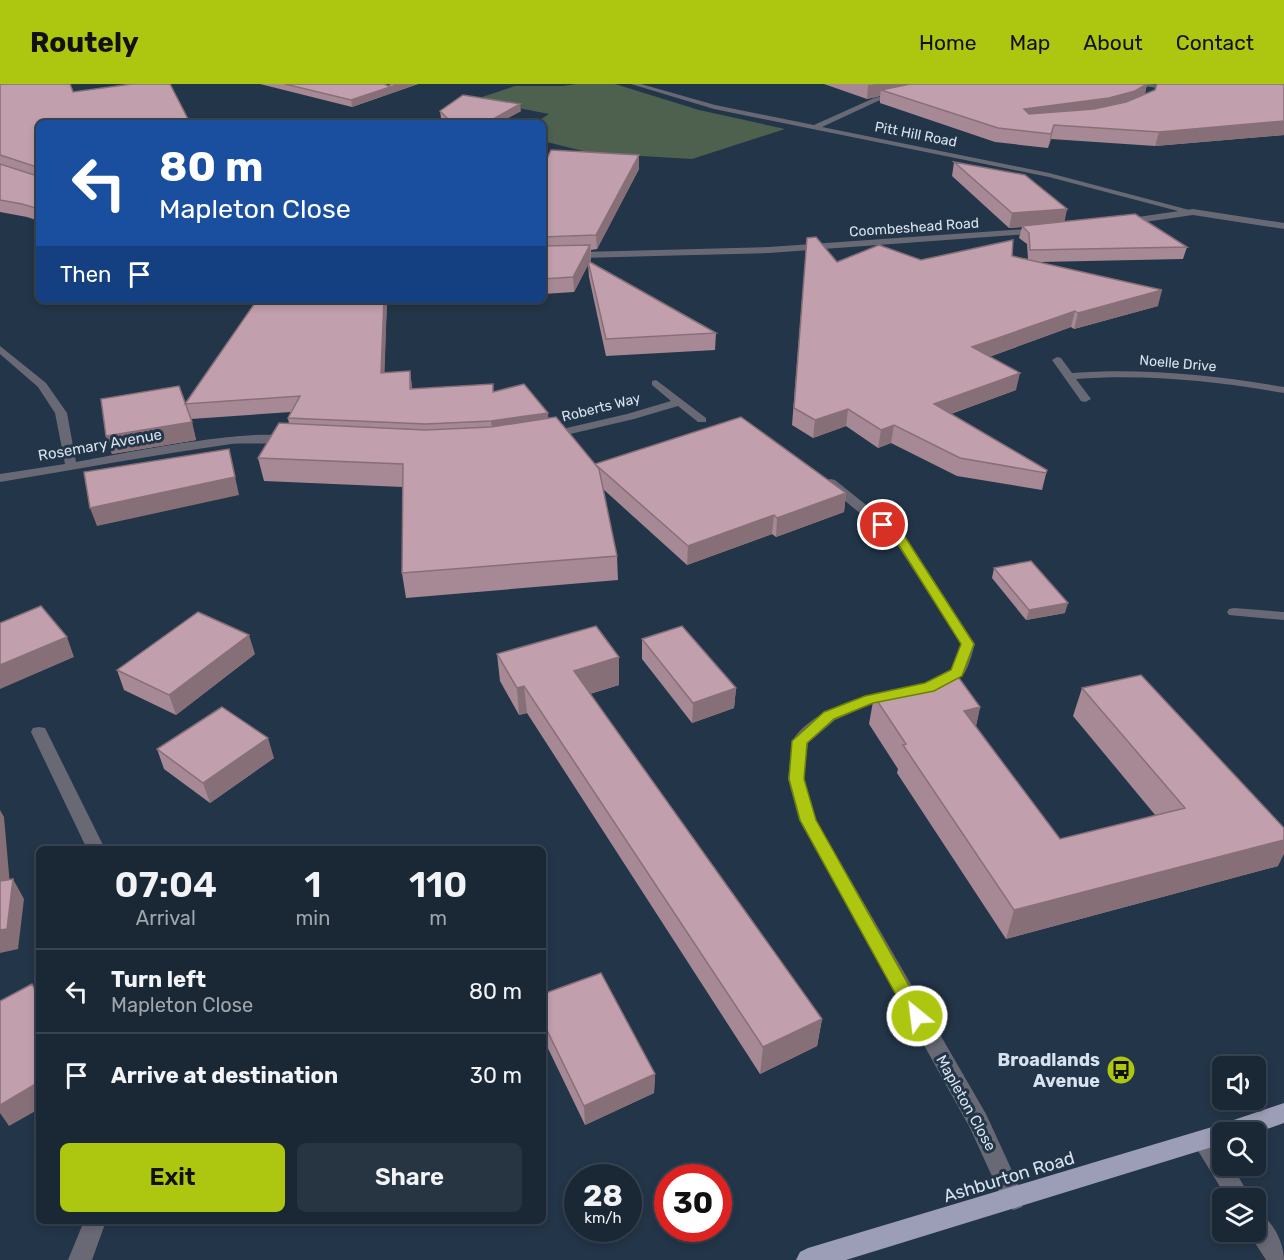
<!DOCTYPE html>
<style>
:root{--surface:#1a2836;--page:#273442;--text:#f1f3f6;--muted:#9fa6ad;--line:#384451;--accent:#adc610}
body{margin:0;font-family:Rubik,sans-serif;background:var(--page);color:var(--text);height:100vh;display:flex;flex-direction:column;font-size:22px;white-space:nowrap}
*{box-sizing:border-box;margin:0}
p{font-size:20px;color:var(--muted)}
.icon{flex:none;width:33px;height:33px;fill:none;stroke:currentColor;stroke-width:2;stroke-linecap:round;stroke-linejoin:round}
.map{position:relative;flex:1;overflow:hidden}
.sheet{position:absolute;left:36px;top:762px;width:510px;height:378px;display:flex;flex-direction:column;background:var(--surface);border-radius:9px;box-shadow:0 3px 9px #0003,0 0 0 2px var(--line)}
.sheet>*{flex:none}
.hud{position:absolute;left:36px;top:36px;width:510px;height:183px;border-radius:9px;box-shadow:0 3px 9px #0003,0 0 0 2px var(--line);background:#1a4fa0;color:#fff;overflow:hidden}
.tools{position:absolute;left:1212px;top:972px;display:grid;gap:12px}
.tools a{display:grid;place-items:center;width:54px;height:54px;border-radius:9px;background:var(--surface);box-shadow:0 3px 9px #0003,0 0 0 2px var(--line);font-size:30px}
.speed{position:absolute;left:564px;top:1080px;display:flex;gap:12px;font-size:30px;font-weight:700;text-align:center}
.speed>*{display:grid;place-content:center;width:78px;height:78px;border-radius:50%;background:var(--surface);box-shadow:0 3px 9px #0003,0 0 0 2px var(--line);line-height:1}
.speed small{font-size:15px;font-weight:400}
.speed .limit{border:9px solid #d22;background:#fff;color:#111}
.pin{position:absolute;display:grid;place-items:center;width:51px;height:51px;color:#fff;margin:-26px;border:3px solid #fff;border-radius:50%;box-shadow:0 2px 6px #0007}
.me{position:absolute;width:66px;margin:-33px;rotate:331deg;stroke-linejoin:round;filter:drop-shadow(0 0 4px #0008)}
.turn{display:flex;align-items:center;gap:21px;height:126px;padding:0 24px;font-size:27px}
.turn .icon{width:78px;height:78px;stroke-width:2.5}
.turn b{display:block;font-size:42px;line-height:51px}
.then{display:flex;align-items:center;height:57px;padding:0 24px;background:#0003;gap:12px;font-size:22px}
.eta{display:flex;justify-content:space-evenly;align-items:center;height:102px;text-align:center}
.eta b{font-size:36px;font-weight:600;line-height:42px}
.primary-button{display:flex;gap:12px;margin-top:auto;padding:12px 24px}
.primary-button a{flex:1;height:69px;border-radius:9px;background:var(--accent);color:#111;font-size:24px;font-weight:600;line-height:69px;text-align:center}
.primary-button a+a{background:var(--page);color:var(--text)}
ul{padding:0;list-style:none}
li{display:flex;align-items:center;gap:18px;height:84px;padding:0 24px;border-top:2px solid var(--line)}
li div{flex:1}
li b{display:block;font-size:22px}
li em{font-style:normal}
header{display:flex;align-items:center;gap:36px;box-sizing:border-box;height:84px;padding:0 30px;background:var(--accent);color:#111}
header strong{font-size:28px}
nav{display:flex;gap:33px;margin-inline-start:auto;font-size:21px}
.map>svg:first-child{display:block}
.green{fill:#4d614e}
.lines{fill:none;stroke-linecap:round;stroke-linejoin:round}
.minor{fill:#686975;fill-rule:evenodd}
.tertiary{fill:#686975;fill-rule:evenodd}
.primary{fill:#9b9eb6;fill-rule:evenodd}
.wall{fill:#a68994}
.shaded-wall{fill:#876f78}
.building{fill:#c19fac;stroke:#876f78;stroke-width:1.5}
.route{fill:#adc610;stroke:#70810a;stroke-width:1.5}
.labels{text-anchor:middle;stroke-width:6;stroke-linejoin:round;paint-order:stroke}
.far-street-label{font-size:14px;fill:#d7e2ee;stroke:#233548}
.street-label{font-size:15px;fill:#d7e2ee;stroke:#233548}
.near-poi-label{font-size:18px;font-weight:bold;fill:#d7e2ee;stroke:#233548;text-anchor:end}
.near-street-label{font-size:18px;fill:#d7e2ee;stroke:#233548}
</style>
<header>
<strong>Routely</strong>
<nav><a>Home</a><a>Map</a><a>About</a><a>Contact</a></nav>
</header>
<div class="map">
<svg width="1284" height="1176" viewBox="0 0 1284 1176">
<rect width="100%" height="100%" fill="#233548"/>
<path class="green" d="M576 0H615L699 26 785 45 692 75 591 69 543 57V39H535L549 30 498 20 482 13 515 2H563Z"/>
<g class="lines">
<path class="minor" d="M631 0H641L715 21 814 41 874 14 899 9 901 12 878 17 822 43 1049 89 1197 128 1193 131 1049 93 714 25Z
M1123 0H1152L1180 4 1177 6Z
M0 262 46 299 67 329 76 378C110 372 274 338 294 356 288 361 244 359 231 360 154 371 77 385 0 398V390L65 380 55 329 38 303 0 270Z
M1057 273 1061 274 1072 289C1143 284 1213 291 1284 303V309C1215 297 1146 290 1076 295L1091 315 1085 318 1081 317 1052 276Z
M656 296 706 334V338H698L678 322 634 335 549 355 543 351 545 349 627 330 671 317 652 301V297Z
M831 395 835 396 906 453 975 560C972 569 969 584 963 591 954 600 926 612 915 609L912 605 915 601 925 599 951 585 961 560 896 459 827 402 825 399 827 396Z
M1234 524 1284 528V536L1229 531 1227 528 1229 525Z
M894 605 902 610 899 614 874 619 835 636 808 659 804 695 816 736 986 1030 1025 1115 1022 1123 1014 1126 1006 1123 970 1044 799 736 788 695 792 657C810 627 861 612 894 605Z
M39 643 45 644 47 648 105 765H87L31 648 33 644Z
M1203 1047C1218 1053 1222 1067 1222 1082H1232L1251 1114H1227L1192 1057 1195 1050Z
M1256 1128C1272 1134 1284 1159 1284 1176H1266L1248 1148H1256Z
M84 1137H106L92 1176H68Z"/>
<path class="tertiary" d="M1193 125 1284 139V145L1193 131 1124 141 1120 138 1124 135Z
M1040 144 1044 147 1043 149 769 169 543 175V169L769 163Z"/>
<path class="primary" d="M1284 1019V1039L1256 1049 1222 1048V1060L846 1176H796L800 1168 808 1164 1222 1040Z"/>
</g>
<path class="wall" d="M0 0 39 39V137L27 133 0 128Z
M260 0H384L389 2 390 1 389 0H418L352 23Z
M824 0H1147L1145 10 1284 0V51L1155 62 1051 55 1048 64 995 58 880 19V12L867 15Z
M440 27H521L499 39H446L441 34Z
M639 71V85L597 165 591 166V176L590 178 716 249 715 266 606 272 589 193 588 181 574 208 543 210V84Z
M954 78 1067 125 1064 137 1187 163 1183 175 1040 178 1158 222 1074 245 1071 243 989 273 1016 306 951 330 1047 386 1042 406 957 392 891 359 878 364 846 342 813 354 792 341 807 154 837 178 921 176 1012 172 1028 175 1027 160 1019 154 1022 143 1009 144 952 92Z
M257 216H387L384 289 410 287 412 305 493 308 548 329V334L595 381 846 409 844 428 776 453 772 450 687 481 603 405 617 472 618 496 406 514 402 489 403 403 264 397 258 374 289 340 288 334 291 328 191 335 196 356 112 370 106 352 185 320Z
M994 484 1065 529 1026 536 992 494Z
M642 555 736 604 734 624 692 639 642 575Z
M255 570 176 631 124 606 117 586Z
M497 570 619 601 590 610 822 935 817 962 760 990 527 629 519 631 500 597Z
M1082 604 1278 782 1006 855 897 689 898 685 869 640 874 612 980 623 976 642 1060 755 1156 732 1073 632Z
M157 665 274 674 210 719 164 685Z
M543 910 655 990 654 1009 585 1041 543 954Z"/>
<path class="shaded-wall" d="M399 0H418L352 23 351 16Z
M876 0H938L881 6 880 12 867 15 868 1Z
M1147 0 1144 13 1132 20 1021 39 1024 25Z
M520 20 521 27 499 39H486Z
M1284 37V51L1155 62 1159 48Z
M1054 41 1051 55 1048 64 1051 50Z
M639 71V85L597 165 596 151Z
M1067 125 1064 140 1009 144 1012 129Z
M590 161 591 176 589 180 588 177V181L574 208 573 193Z
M1162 206 1158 222 1074 245 1078 229Z
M384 216H387L384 304 381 289Z
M1075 227 1071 243 969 280 972 263Z
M410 287 412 302V320L410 305Z
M1020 289 1016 306 931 337 934 320Z
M848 325 846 342 813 354 815 336Z
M548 329 549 345 493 353 491 337Z
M192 338 196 356 112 370 106 352Z
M894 341 891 359 878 364 881 346Z
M229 365 239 411 97 442 90 424Z
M846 409 844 428 776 453 777 434Z
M774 431 772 450 687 481 688 462Z
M1068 519 1065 529 1026 536 1029 526Z
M249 551 255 570 176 631 169 611Z
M67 553 74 573 0 605V581Z
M619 573V601L575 614 574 587Z
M524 602 527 629 519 631 517 604Z
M736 604 734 624 692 639 693 619Z
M980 623 974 651 964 627Z
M268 654 274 674 210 719 203 699Z
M0 726 4 733 11 813 13 795 24 815 18 865 0 869Z
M1284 756V770L1278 782 1006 855 1014 826Z
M822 935 817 962 760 990 763 963Z
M655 990 654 1009 585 1041 584 1022Z
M39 998V1025L9 1042 0 1029V1021Z"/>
<path class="building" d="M0 0H70L73 8 132 0H170L190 39H39V125L22 120 0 116V80L34 91 37 89V83L0 71Z
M285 0H384L389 2 391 0H399L351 16Z
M910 0H1147L1135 7 1109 14 1024 25 1029 30 1094 25 1126 18 1155 6 1157 0H1284V37L1159 48 1054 41 1051 50 998 44 881 6Z
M463 11 520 20 486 39H452L440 27Z
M551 66 639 71 596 151 543 153V84Z
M954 78 1025 91 1067 125 1012 129Z
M1135 130 1187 163 1030 166 1029 149 1022 142Z
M816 153 837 178 879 161 921 176 1013 156 1012 172 1162 206 1078 229 1075 227 972 263 1020 289 934 320 1047 386 1046 389 960 374 894 341 881 346 848 325 815 336 794 324 807 154Z
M590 161 573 193 543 195V162Z
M588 177 716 249 606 255Z
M257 216H384L381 289 410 287V305L493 300V308L524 300 548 329 491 337 426 340 288 334 300 312 185 320Z
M179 302 192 338 106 352 101 315Z
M556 333 599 385 617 472 402 489 403 380 258 374 279 339 425 346 491 343Z
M741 333 846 409 777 434 774 431 688 462 595 380Z
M229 365 235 393 90 424 84 388Z
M1031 477 1068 519 1029 526 994 484Z
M41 522 67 553 0 581V539Z
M198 528 249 551 169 611 117 586Z
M596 542 619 573 574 587 822 935 763 963 524 602 517 604 497 570Z
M682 542 736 604 693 619 642 555Z
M1141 591 1284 744V756L1014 826 903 661 906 660 874 612 959 594 980 623 964 627 1060 755 1185 724 1082 604Z
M222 623 268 654 203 699 157 665Z
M0 789 1 797 13 795 7 845 0 846Z
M601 889 655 990 584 1022 543 938V910Z
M32 900 39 914V998L0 1021V917Z"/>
<path class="route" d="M883 437 905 453 974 560 962 592 934 607 873 619 834 635 807 659 804 695 816 736 926 932 923 938 917 940 911 938 800 736 789 695 792 657 824 628 865 612 925 599 951 586 961 560 897 458 877 441Z"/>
<defs>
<g id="bus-disc" transform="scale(1.5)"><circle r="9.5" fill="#adc610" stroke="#233548"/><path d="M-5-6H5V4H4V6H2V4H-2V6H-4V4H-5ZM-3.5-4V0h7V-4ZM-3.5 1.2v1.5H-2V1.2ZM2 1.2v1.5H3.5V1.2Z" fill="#111"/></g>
</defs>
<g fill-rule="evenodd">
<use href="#bus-disc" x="1121" y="986"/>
</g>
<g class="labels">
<g class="far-street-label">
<text transform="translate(916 50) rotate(11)" y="5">Pitt Hill Road</text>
<text transform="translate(914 143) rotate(-4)" y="5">Coombeshead Road</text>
<text transform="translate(1178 279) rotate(5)" y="5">Noelle Drive</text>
<text transform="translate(601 323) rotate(-14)" y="5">Roberts Way</text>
</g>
<g class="street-label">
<text transform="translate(100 361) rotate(-10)" y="5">Rosemary Avenue</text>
<text transform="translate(966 1019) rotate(61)" y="5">Mapleton Close</text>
</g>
<g class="near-poi-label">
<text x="1100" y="982">Broadlands<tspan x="1100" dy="21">Avenue</tspan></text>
</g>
<g class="near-street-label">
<text transform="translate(1009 1093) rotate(-17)" y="6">Ashburton Road</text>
</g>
</g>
</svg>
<div class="tools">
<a><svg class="icon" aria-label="sound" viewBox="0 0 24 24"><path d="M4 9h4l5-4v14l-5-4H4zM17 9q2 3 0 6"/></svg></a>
<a><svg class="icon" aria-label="search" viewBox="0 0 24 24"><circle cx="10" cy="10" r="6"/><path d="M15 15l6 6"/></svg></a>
<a><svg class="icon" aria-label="layers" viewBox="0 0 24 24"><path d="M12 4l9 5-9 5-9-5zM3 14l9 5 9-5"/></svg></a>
</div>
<div class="speed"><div>28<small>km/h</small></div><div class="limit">30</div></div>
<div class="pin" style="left:883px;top:441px;background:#d93025"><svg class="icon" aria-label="arrive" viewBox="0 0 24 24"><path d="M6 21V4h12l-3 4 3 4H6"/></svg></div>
<svg class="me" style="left:917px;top:932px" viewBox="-20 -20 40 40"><circle r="17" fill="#adc610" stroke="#fff" stroke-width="3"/><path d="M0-11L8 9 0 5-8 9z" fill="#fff"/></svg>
<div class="hud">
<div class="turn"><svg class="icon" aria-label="left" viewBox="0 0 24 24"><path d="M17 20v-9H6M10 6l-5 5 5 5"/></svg><div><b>80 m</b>Mapleton Close</div></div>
<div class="then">Then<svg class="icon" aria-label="arrive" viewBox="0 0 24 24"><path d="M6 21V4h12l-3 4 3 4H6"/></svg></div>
</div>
<section class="sheet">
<div class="eta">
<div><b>07:04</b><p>Arrival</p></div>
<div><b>1</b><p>min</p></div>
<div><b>110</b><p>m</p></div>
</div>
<ul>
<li><svg class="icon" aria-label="left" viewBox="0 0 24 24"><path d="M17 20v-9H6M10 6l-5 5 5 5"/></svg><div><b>Turn left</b><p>Mapleton Close</p></div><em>80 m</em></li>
<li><svg class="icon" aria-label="arrive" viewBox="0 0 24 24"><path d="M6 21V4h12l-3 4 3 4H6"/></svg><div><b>Arrive at destination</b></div><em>30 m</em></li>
</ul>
<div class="primary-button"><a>Exit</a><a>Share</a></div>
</section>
</div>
